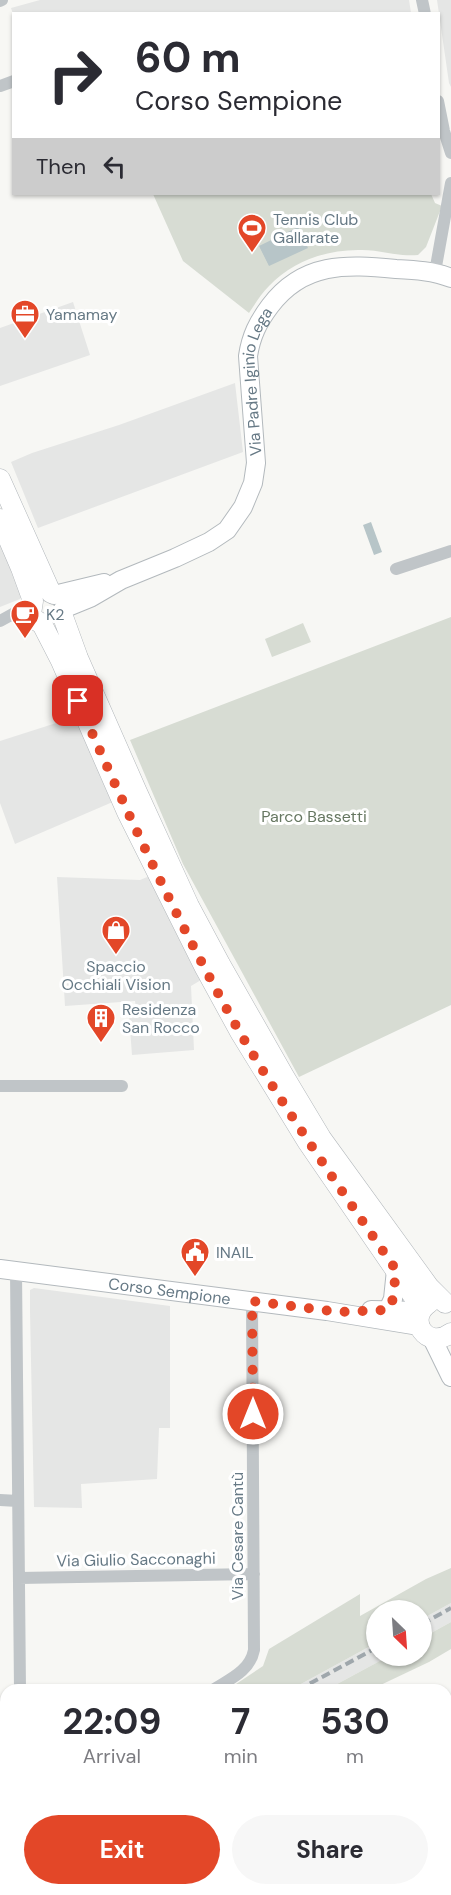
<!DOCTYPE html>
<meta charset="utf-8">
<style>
:root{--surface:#fff;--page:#f7f7f7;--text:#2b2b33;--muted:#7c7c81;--accent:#e34728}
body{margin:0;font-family:"DM Sans",sans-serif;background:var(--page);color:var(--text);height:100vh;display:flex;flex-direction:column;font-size:22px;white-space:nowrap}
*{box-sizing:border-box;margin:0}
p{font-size:20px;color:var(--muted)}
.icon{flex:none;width:33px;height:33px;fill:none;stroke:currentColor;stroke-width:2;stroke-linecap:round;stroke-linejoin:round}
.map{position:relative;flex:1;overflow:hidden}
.details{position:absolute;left:0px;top:1684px;width:452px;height:212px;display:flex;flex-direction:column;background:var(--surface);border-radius:18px 18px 0 0;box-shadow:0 2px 4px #0004}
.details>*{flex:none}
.top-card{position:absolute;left:12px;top:12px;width:428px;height:183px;border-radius:0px;box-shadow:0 2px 4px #0004;background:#fff;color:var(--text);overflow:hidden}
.needle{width:39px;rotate:155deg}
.tools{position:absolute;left:366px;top:1600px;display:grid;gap:12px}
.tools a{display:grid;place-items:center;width:66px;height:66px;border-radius:50%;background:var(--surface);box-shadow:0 2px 4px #0004;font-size:30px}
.pin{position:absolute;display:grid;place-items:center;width:51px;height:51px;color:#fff;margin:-26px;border-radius:12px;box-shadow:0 3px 9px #0006}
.me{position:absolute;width:66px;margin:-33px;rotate:0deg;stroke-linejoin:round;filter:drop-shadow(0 0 4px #0008)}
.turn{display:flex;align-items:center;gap:21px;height:126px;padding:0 24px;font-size:27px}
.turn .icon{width:78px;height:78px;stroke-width:2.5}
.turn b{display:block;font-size:42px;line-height:51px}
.then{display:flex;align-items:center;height:57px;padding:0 24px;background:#0003;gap:12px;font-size:22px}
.eta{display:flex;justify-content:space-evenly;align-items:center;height:102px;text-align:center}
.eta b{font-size:36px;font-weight:700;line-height:42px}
.primary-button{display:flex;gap:12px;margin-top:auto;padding:12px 24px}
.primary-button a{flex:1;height:69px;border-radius:36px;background:var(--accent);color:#fff;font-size:24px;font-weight:700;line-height:69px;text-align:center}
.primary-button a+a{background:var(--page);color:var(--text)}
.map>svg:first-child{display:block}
.built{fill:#e5e6e5}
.green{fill:#d7dcd3}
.water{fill:#b7c5c8}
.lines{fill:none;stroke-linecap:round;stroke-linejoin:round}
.secondary-casing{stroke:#b3b9bd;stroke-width:20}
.primary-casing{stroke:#b2b7bb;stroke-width:21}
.street{stroke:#c0c5c8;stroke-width:12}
.secondary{stroke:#fff;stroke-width:18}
.primary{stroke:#fff;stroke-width:20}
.rail{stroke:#9fa7ac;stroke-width:4;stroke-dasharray:9 4.5;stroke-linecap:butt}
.route{stroke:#e34728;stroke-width:10;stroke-dasharray:0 18}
.labels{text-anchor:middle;stroke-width:6;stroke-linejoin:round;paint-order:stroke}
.poi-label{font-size:16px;fill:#667985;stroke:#fff;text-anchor:start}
.street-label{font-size:16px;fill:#667985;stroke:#fff}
.park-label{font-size:16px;fill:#667761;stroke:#fff}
</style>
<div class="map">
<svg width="451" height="1895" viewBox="0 0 451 1895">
<rect width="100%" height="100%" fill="#f7f7f4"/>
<path class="built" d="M40 0H409L411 13 13 14 11 8Z
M437 0H451V87L449 83Z
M73 302 90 355 0 386V328Z
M235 383 243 452 38 528 11 462 32 453 119 425Z
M0 538 26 590 20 599 0 607Z
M75 717 115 801 15 844 0 803V741Z
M152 875 201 980 191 986 194 1050 132 1055 129 1015 137 1014 135 1001 65 1006 57 877 140 880Z
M34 1288 170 1306V1428H159L157 1479 81 1484 82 1508 34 1507 30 1311V1290Z
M451 1603V1622L422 1638V1619Z
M376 1643V1656H389L326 1690H290Z
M44 1890H94L76 1895H28Z"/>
<path class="green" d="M153 194H431L435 203 442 206 426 247 418 255C399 257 381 250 362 250 327 249 293 261 269 286 261 294 255 304 249 313L183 261Z
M451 617V1005L299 1077 183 864 130 740Z
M303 623 311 642 272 657 265 639Z
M451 1568V1603L422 1619V1611H376V1643L290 1690H227L263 1666 269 1649 360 1594V1616L426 1579Z
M451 1622V1649L429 1662 370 1690H326L389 1656H422V1638Z
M6 1866V1890H44L28 1895H0V1870Z
M94 1890H146L127 1895H76Z"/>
<path class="water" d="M298 227 308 248 269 266 259 246Z
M371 522 382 552 374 555 363 525Z"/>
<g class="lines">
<g class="secondary-casing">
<g id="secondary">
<path d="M54 595 104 583"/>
<path id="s1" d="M63 609 90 598 121 580 175 558 209 542 227 530 243 507 253 483 256 463 248 356C251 336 258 322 270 306 303 262 346 264 396 269 415 270 434 271 451 278"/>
<path id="s2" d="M0 1269 327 1311 419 1326"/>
<path d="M371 1310 420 1311"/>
<path d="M388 1310 393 1299 396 1270"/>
<path d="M432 1338 451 1377"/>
</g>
</g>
<g class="primary-casing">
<path id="primary" d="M0 479 51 593
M0 519 21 568 33 601 31 614 34 619 42 624 61 661 127 812 205 968 240 1032 307 1141 416 1300 420 1311
M62 614 78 658 137 792 189 906 220 964 285 1078 321 1138 429 1287 445 1303
M429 1303C405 1319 427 1351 451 1333"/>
</g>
<path class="street" d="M422 0 425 14
M0 1 2 0
M0 86 14 81
M438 101 444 131 451 153
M435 272 451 183
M396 569 451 551
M0 621 31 604
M0 1086H122
M16 1271 20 1690
M0 1500 18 1501
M19 1578 254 1574
M213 1690C230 1679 250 1671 254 1650L252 1301
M446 1721H451
M0 1747H6
M446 1816 451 1815
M165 1895 183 1890"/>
<use href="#secondary" class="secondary"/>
<use href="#primary" class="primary"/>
<path class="rail" d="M422 1624 451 1608
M298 1690 376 1648
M446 1782 451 1781
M0 1852 6 1849
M52 1895 70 1890"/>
</g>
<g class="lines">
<path class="route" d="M78 701C127 813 179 925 239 1031 287 1113 342 1191 396 1270L393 1299 388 1310 339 1312 252 1301 253 1414"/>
</g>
<defs>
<g id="stadium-pin" transform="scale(1.5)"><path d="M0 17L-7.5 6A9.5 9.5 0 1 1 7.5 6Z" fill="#e34728" stroke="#fff"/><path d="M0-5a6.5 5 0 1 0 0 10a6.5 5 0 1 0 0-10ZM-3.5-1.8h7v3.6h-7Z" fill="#fff"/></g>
<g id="office-pin" transform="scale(1.5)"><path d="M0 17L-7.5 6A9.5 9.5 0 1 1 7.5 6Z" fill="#e34728" stroke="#fff"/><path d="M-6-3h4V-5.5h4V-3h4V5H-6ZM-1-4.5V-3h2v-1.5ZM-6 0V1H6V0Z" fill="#fff"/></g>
<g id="cafe-pin" transform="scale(1.5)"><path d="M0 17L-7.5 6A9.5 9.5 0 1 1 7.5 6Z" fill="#e34728" stroke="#fff"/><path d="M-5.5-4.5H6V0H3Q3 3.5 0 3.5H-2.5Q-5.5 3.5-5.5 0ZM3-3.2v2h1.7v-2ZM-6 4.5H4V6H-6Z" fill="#fff"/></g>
<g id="shop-pin" transform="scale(1.5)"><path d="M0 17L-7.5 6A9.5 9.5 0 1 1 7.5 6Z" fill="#e34728" stroke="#fff"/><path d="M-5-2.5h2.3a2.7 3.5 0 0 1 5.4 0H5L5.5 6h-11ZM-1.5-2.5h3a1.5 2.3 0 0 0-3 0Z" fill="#fff"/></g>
<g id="building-pin" transform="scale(1.5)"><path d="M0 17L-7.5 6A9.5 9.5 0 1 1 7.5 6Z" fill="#e34728" stroke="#fff"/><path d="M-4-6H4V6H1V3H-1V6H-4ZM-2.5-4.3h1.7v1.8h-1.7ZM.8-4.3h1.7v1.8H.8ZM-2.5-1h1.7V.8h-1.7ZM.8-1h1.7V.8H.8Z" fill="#fff"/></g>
<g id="civic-pin" transform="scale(1.5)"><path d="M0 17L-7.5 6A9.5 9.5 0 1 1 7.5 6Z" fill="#e34728" stroke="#fff"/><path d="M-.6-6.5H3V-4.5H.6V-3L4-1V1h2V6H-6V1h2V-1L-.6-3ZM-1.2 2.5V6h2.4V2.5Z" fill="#fff"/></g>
</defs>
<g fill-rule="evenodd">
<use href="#stadium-pin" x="252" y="228"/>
<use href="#office-pin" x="25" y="314"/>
<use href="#cafe-pin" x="25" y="614"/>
<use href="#shop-pin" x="116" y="930"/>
<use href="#building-pin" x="101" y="1018"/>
<use href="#civic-pin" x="195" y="1252"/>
</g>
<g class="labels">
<g class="poi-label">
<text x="273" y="225">Tennis Club<tspan x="273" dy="18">Gallarate</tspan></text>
<text x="46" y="320">Yamamay</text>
<text x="46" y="620">K2</text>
<text x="116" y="972" text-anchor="middle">Spaccio<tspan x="116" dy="18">Occhiali Vision</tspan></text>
<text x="122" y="1015">Residenza<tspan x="122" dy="18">San Rocco</tspan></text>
<text x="216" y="1258">INAIL</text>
</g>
<g class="street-label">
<text dy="6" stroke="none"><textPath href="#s1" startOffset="340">Via Padre Iginio Lega</textPath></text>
<text dy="6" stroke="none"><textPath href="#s2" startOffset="171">Corso Sempione</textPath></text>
<text transform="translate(237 1536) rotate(-90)" y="6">Via Cesare Cantù</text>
<text transform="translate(136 1559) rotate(-1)" y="6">Via Giulio Sacconaghi</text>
</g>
<g class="park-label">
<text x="314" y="822">Parco Bassetti</text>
</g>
</g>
</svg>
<div class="tools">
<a><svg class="needle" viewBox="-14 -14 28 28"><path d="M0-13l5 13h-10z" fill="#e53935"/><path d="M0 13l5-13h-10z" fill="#7c7c81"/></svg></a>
</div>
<div class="pin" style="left:78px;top:701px;background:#d93025"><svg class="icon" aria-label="arrive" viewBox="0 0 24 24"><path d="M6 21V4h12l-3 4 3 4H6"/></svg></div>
<svg class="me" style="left:253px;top:1414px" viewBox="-20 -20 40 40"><circle r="17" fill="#e34728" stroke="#fff" stroke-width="3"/><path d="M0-11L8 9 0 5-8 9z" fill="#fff"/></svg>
<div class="top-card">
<div class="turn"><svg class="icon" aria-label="right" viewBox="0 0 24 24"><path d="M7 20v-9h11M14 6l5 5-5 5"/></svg><div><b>60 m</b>Corso Sempione</div></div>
<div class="then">Then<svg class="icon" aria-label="left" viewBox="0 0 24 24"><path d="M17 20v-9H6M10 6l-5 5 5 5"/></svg></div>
</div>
<section class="details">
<div class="eta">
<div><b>22:09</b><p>Arrival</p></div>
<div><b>7</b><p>min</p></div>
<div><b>530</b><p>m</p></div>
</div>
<div class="primary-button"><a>Exit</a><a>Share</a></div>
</section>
</div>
